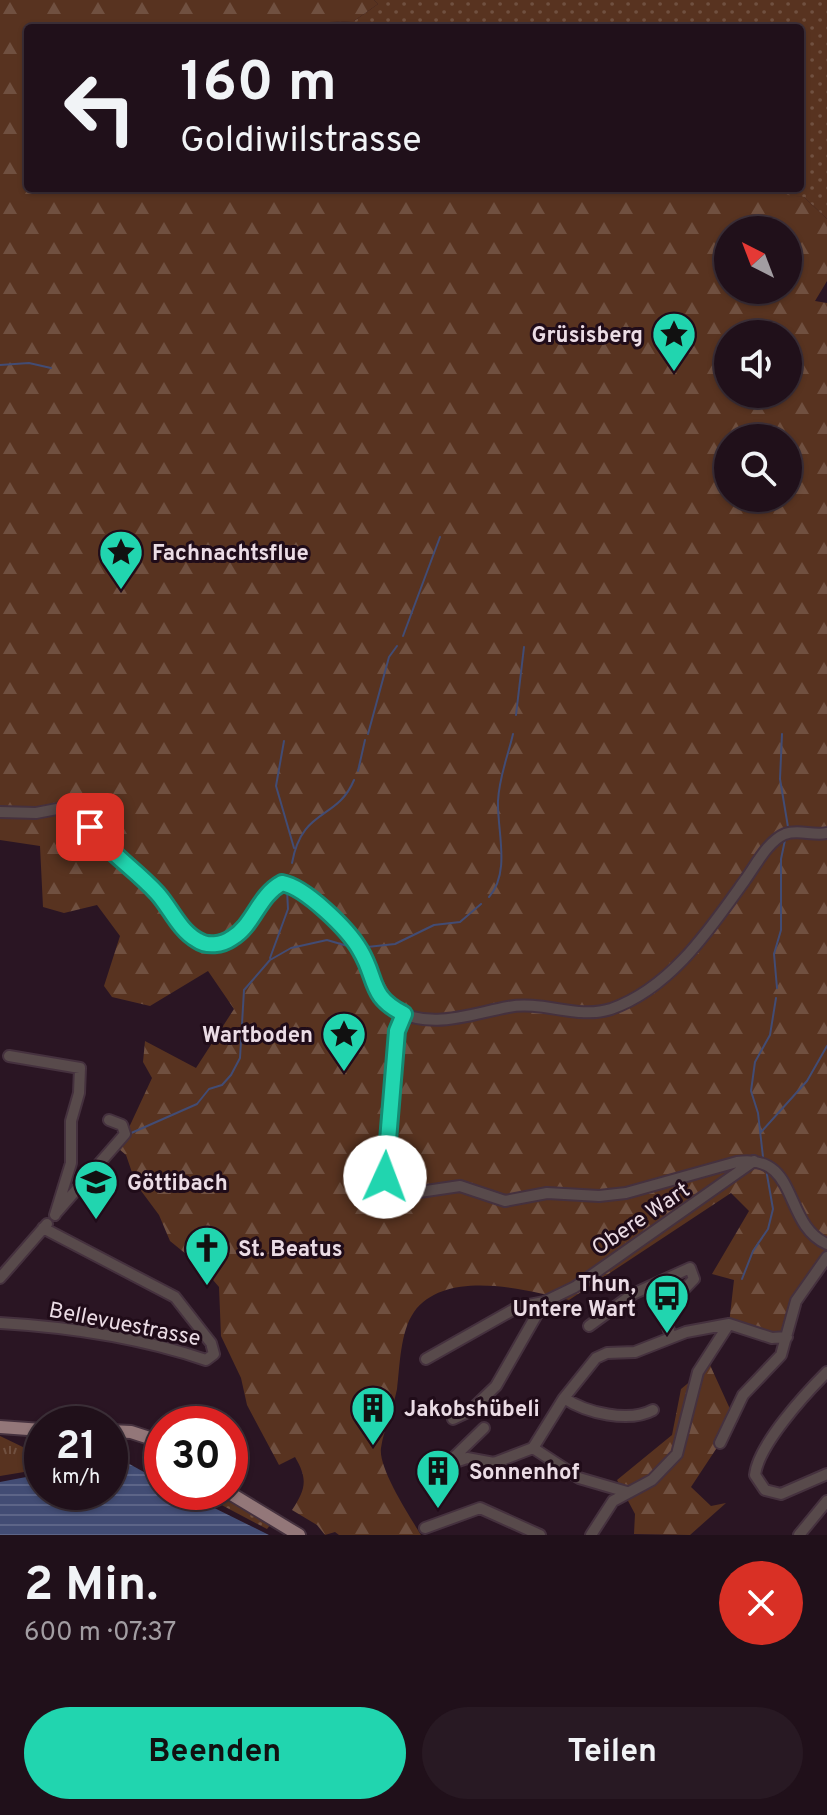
<!DOCTYPE html>
<html lang="de">
<meta charset="utf-8">
<style>
:root{--surface:#20101a;--page:#281923;--text:#f1f3f6;--muted:#a29da2;--line:#3d3039;--accent:#21d5af}
body{margin:0;font-family:Overpass,sans-serif;background:var(--page);color:var(--text);height:100vh;display:flex;flex-direction:column;font-size:30px;white-space:nowrap}
*{box-sizing:border-box;margin:0}
p{font-size:26px;color:var(--muted)}
.icon{flex:none;width:44px;height:44px;fill:none;stroke:currentColor;stroke-width:2;stroke-linecap:round;stroke-linejoin:round}
.map{position:relative;height:1535px;overflow:hidden}
.sheet{display:flex;flex-direction:column;background:var(--surface);flex:1}
.sheet>*{flex:none}
.hud{position:absolute;left:24px;top:24px;width:780px;height:168px;border-radius:8px;box-shadow:0 2px 6px #0004,0 0 0 2px var(--line);background:#20101a;color:var(--text);overflow:hidden}
.needle{width:52px;rotate:318deg}
.buttons{position:absolute;left:714px;top:216px;display:grid;gap:16px}
.buttons a{display:grid;place-items:center;width:88px;height:88px;border-radius:50%;background:var(--surface);box-shadow:0 2px 6px #0004,0 0 0 2px var(--line);font-size:40px}
.speed{position:absolute;left:24px;top:1406px;display:flex;gap:16px;font-size:40px;font-weight:700;text-align:center}
.speed>*{display:grid;place-content:center;width:104px;height:104px;border-radius:50%;background:var(--surface);box-shadow:0 2px 6px #0004,0 0 0 2px var(--line);line-height:1}
.speed small{font-size:20px;font-weight:400}
.speed .limit{border:12px solid #d22;background:#fff;color:#111}
.pin{position:absolute;display:grid;place-items:center;width:68px;height:68px;color:#fff;margin:-34px;border-radius:16px;box-shadow:0 4px 12px #0006}
.me{position:absolute;width:88px;margin:-44px;rotate:2deg;stroke-linejoin:round;filter:drop-shadow(0 0 6px #0008)}
.turn{display:flex;align-items:center;gap:28px;height:168px;padding:0 24px;font-size:36px}
.turn .icon{width:104px;height:104px;stroke-width:2.5}
.turn b{display:block;font-size:56px;line-height:68px}
.round{display:grid;place-items:center;flex:none;width:84px;height:84px;border-radius:42px;background:var(--page)}
.summary{display:flex;align-items:center;justify-content:space-between;height:136px;padding:0 24px}
h1{font-size:48px;font-weight:700;line-height:60px}
.action{display:flex;gap:16px;margin-top:auto;padding:16px 24px}
.action a{flex:1;height:92px;border-radius:48px;background:var(--accent);color:#111;font-size:32px;font-weight:700;line-height:92px;text-align:center}
.action a+a{background:var(--page);color:var(--text)}
.map>svg:first-child{display:block}
.grass{fill:url(#grass-dots)}
.forest{fill:url(#forest-firs);fill-rule:evenodd}
.park{fill:url(#park-tufts)}
.water{fill:url(#water-rules)}
.lines{fill:none;stroke-linecap:round;stroke-linejoin:round}
.stream{stroke:#424c74;stroke-width:2}
.minor-casing{stroke:#45313e;stroke-width:14}
.major-casing{stroke:#45313e;stroke-width:16}
.minor{stroke:#584a4b;stroke-width:10}
.major{stroke:#937779;stroke-width:12}
.route-casing{stroke:#158a72;stroke-width:20}
.route{stroke:#21d5af;stroke-width:14}
.labels{text-anchor:middle;stroke-width:6;stroke-linejoin:round;paint-order:stroke}
.poi-label{font-size:22px;font-weight:bold;fill:#ebdce5;stroke:#200c19;text-anchor:start}
.street-label{font-size:22px;fill:#ebdce5;stroke:#200c19}
</style>
<div class="map">
<svg width="827" height="1535" viewBox="0 0 827 1535">
<defs>
<pattern id="grass-dots" width="8" height="8" patternUnits="userSpaceOnUse" patternTransform="scale(2)"><rect width="8" height="8" fill="#583320"/><path d="M2 2h.1M6 6h.1" fill="none" stroke="#705040" stroke-width="1.8" stroke-linecap="round"/></pattern>
<pattern id="forest-firs" width="22" height="20" patternUnits="userSpaceOnUse" patternTransform="scale(2)"><rect width="22" height="20" fill="#583320"/><path d="M5 1l3.5 6h-7zM16 11l3.5 6h-7z" fill="#705040"/></pattern>
<pattern id="park-tufts" width="24" height="20" patternUnits="userSpaceOnUse" patternTransform="scale(2)"><rect width="24" height="20" fill="#583320"/><path d="M3 7l-1-3M5 7V3M7 7l1-3M15 17l-1-3M17 17v-4M19 17l1-3" fill="none" stroke="#705040"/></pattern>
<pattern id="water-rules" width="6" height="5" patternUnits="userSpaceOnUse" patternTransform="scale(2)"><rect width="6" height="5" fill="#424c74"/><path d="M0 2.5h6" fill="none" stroke="#5d6588"/></pattern>
</defs>
<rect width="100%" height="100%" fill="#2a1523"/>
<path class="grass" d="M374 0H827V219L804 197 595 188H800V28H280V24L354 21 378 4Z
M197 1492H219L271 1524 267 1529Z"/>
<path class="forest" d="M0 0H374L378 4 354 21 280 24V28H28V188L741 189 804 197 827 219V281L815 301 827 303V1257L796 1301 787 1337 729 1324 734 1280 712 1274 749 1211 731 1193 569 1300C527 1290 446 1268 414 1312 400 1332 400 1366 397 1389 393 1409 384 1428 381 1448 378 1468 410 1517 421 1535H339L335 1532 325 1535 317 1525 292 1510C306 1489 308 1479 295 1457L279 1465 247 1405 241 1378 221 1336 219 1287 202 1267 170 1241 159 1215 136 1184 126 1155 119 1149 152 1078 143 1062 145 1041 196 1068 234 1009 208 971 150 1006 112 997 104 986 120 936 97 905 64 913 43 907 40 846 0 840ZM728 230H788V290H728ZM728 334H788V394H728ZM728 438H788V498H728Z
M710 1365 730 1409 720 1443 691 1487 711 1506 726 1503 690 1535 634 1534 635 1514 617 1480 672 1435 681 1389Z"/>
<path class="park" d="M0 1436 27 1449 24 1472 0 1476Z"/>
<path class="water" d="M124 1461 162 1482V1492H182L269 1535H0V1482L42 1474V1492H110V1463Z"/>
<g class="lines">
<path class="stream" d="M0 365 29 363 51 368
M403 636 440 537
M516 715 524 647
M368 734 389 657 397 646
M782 734 780 779 788 827
M284 741 276 786 294 848
M358 771 365 740
M292 863C302 807 337 821 354 780
M489 897C511 872 497 831 498 801 499 777 508 756 513 734
M367 947 395 944 434 925 460 922 481 904
M270 958 288 909 287 890
M777 988 774 954 781 930V859L785 840
M761 1132 807 1081 827 1046
M129 1134 197 1104 209 1089 222 1085 231 1075 240 1058 244 990 270 960 291 948 327 940 351 947
M763 1157 758 1113 751 1091 755 1062 770 1035 776 998
M742 1279 753 1251 768 1229 773 1209 766 1169"/>
<g class="minor-casing">
<path id="minor" d="M0 812 36 813 62 808 79 813 104 845 157 893 194 939 204 944H219L234 937 273 888 282 883 294 885C316 901 345 926 360 949 372 969 369 992 390 1007 428 1032 470 1014 508 1007 543 1000 577 1020 611 1009 671 988 710 929 745 880 756 865 768 841 785 834 798 829 813 836 827 833
M404 1014 397 1031 384 1169 388 1184 397 1192 406 1194 460 1186 505 1201 547 1193 599 1196 626 1193 737 1162C800 1153 782 1224 827 1244
M9 1056 80 1068 79 1093 71 1121V1163L55 1215
M57 1212 125 1134 122 1125 109 1120
M0 1278 47 1224
M0 1323C69 1327 141 1338 206 1360L214 1354 211 1343 175 1297 43 1228
M589 1326 633 1294 690 1268 694 1279 663 1311 671 1337
M426 1359 518 1307 544 1302 575 1287 754 1161
M827 1372C806 1393 758 1445 755 1475L765 1490 781 1494 827 1474
M564 1398C586 1413 629 1423 653 1410
M453 1419 470 1411 496 1386 544 1302
M720 1443 743 1395 781 1355 796 1301 827 1257
M533 1448 579 1478 627 1492
M449 1462 484 1428
M449 1464 467 1458 494 1463 533 1448 564 1398 596 1358 607 1353 635 1352 686 1332 729 1324 772 1338 787 1337
M425 1528 480 1508 540 1535
M591 1535 613 1501 652 1480 677 1454 698 1372 729 1324
M799 1535 827 1501"/>
</g>
<g class="major-casing">
<path id="major" d="M0 1427 42 1430
M110 1431 131 1432 162 1442
M228 1492 299 1535"/>
</g>
<use href="#minor" class="minor"/>
<use href="#major" class="major"/>
</g>
<g class="lines">
<g class="route-casing">
<path id="route" d="M90 827C111 855 134 868 157 893 170 907 179 930 197 940 207 947 222 945 232 938 254 925 258 896 282 883 305 887 348 929 360 950 378 980 368 996 404 1014L397 1031 385 1177"/>
</g>
<use href="#route" class="route"/>
</g>
<defs>
<g id="sight-pin" transform="scale(2.3)"><path d="M0 17L-7.5 6A9.5 9.5 0 1 1 7.5 6Z" fill="#21d5af" stroke="#200c19"/><path d="M0-6L1.8-2.2L6-1.7L2.9 1.2L3.7 5.4L0 3.3L-3.7 5.4L-2.9 1.2L-6-1.7L-1.8-2.2Z" fill="#111"/></g>
<g id="school-pin" transform="scale(2.3)"><path d="M0 17L-7.5 6A9.5 9.5 0 1 1 7.5 6Z" fill="#21d5af" stroke="#200c19"/><path d="M0-5L7-2L0 1L-7-2ZM-4 1L0 2.5L4 1V4Q0 6-4 4Z" fill="#111"/></g>
<g id="church-pin" transform="scale(2.3)"><path d="M0 17L-7.5 6A9.5 9.5 0 1 1 7.5 6Z" fill="#21d5af" stroke="#200c19"/><path d="M-1.2-6h2.4v3.5h3.3v2.4h-3.3V6h-2.4V-.1h-3.3v-2.4h3.3Z" fill="#111"/></g>
<g id="bus-pin" transform="scale(2.3)"><path d="M0 17L-7.5 6A9.5 9.5 0 1 1 7.5 6Z" fill="#21d5af" stroke="#200c19"/><path d="M-5-6H5V4H4V6H2V4H-2V6H-4V4H-5ZM-3.5-4V0h7V-4ZM-3.5 1.2v1.5H-2V1.2ZM2 1.2v1.5H3.5V1.2Z" fill="#111"/></g>
<g id="building-pin" transform="scale(2.3)"><path d="M0 17L-7.5 6A9.5 9.5 0 1 1 7.5 6Z" fill="#21d5af" stroke="#200c19"/><path d="M-4-6H4V6H1V3H-1V6H-4ZM-2.5-4.3h1.7v1.8h-1.7ZM.8-4.3h1.7v1.8H.8ZM-2.5-1h1.7V.8h-1.7ZM.8-1h1.7V.8H.8Z" fill="#111"/></g>
</defs>
<g fill-rule="evenodd">
<use href="#sight-pin" x="674" y="334"/>
<use href="#sight-pin" x="121" y="552"/>
<use href="#sight-pin" x="344" y="1034"/>
<use href="#school-pin" x="96" y="1182"/>
<use href="#church-pin" x="207" y="1248"/>
<use href="#bus-pin" x="667" y="1296"/>
<use href="#building-pin" x="373" y="1408"/>
<use href="#building-pin" x="438" y="1471"/>
</g>
<g class="labels">
<g class="poi-label">
<text x="643" y="342" text-anchor="end">Grüsisberg</text>
<text x="152" y="560">Fachnachtsflue</text>
<text x="313" y="1042" text-anchor="end">Wartboden</text>
<text x="127" y="1190">Göttibach</text>
<text x="238" y="1256">St. Beatus</text>
<text x="636" y="1291" text-anchor="end">Thun,<tspan x="636" dy="25">Untere Wart</tspan></text>
<text x="404" y="1416">Jakobshübeli</text>
<text x="469" y="1479">Sonnenhof</text>
</g>
<g class="street-label">
<text transform="translate(640 1218) rotate(-34)" y="8">Obere Wart</text>
<text transform="translate(125 1323) rotate(11)" y="8">Bellevuestrasse</text>
</g>
</g>
</svg>
<div class="buttons">
<a><svg class="needle" viewBox="-14 -14 28 28"><path d="M0-13l5 13h-10z" fill="#e53935"/><path d="M0 13l5-13h-10z" fill="#a29da2"/></svg></a>
<a><svg class="icon" aria-label="sound" viewBox="0 0 24 24"><path d="M4 9h4l5-4v14l-5-4H4zM17 9q2 3 0 6"/></svg></a>
<a><svg class="icon" aria-label="search" viewBox="0 0 24 24"><circle cx="10" cy="10" r="6"/><path d="M15 15l6 6"/></svg></a>
</div>
<div class="speed"><div>21<small>km/h</small></div><div class="limit">30</div></div>
<div class="pin" style="left:90px;top:827px;background:#d93025"><svg class="icon" aria-label="arrive" viewBox="0 0 24 24"><path d="M6 21V4h12l-3 4 3 4H6"/></svg></div>
<svg class="me" style="left:385px;top:1177px" viewBox="-20 -20 40 40"><circle r="19" fill="#fff"/><path d="M0-13L10 11 0 6-10 11z" fill="#21d5af"/></svg>
<div class="hud">
<div class="turn"><svg class="icon" aria-label="left" viewBox="0 0 24 24"><path d="M17 20v-9H6M10 6l-5 5 5 5"/></svg><div><b>160 m</b>Goldiwilstrasse</div></div>
</div>
</div>
<section class="sheet">
<div class="summary"><div><h1>2 Min.</h1><p>600 m · 07:37</p></div><a class="round" style="background:#d93025;color:#fff"><svg class="icon" aria-label="close" viewBox="0 0 24 24"><path d="M6 6l12 12M18 6L6 18"/></svg></a></div>
<div class="action"><a>Beenden</a><a>Teilen</a></div>
</section>
